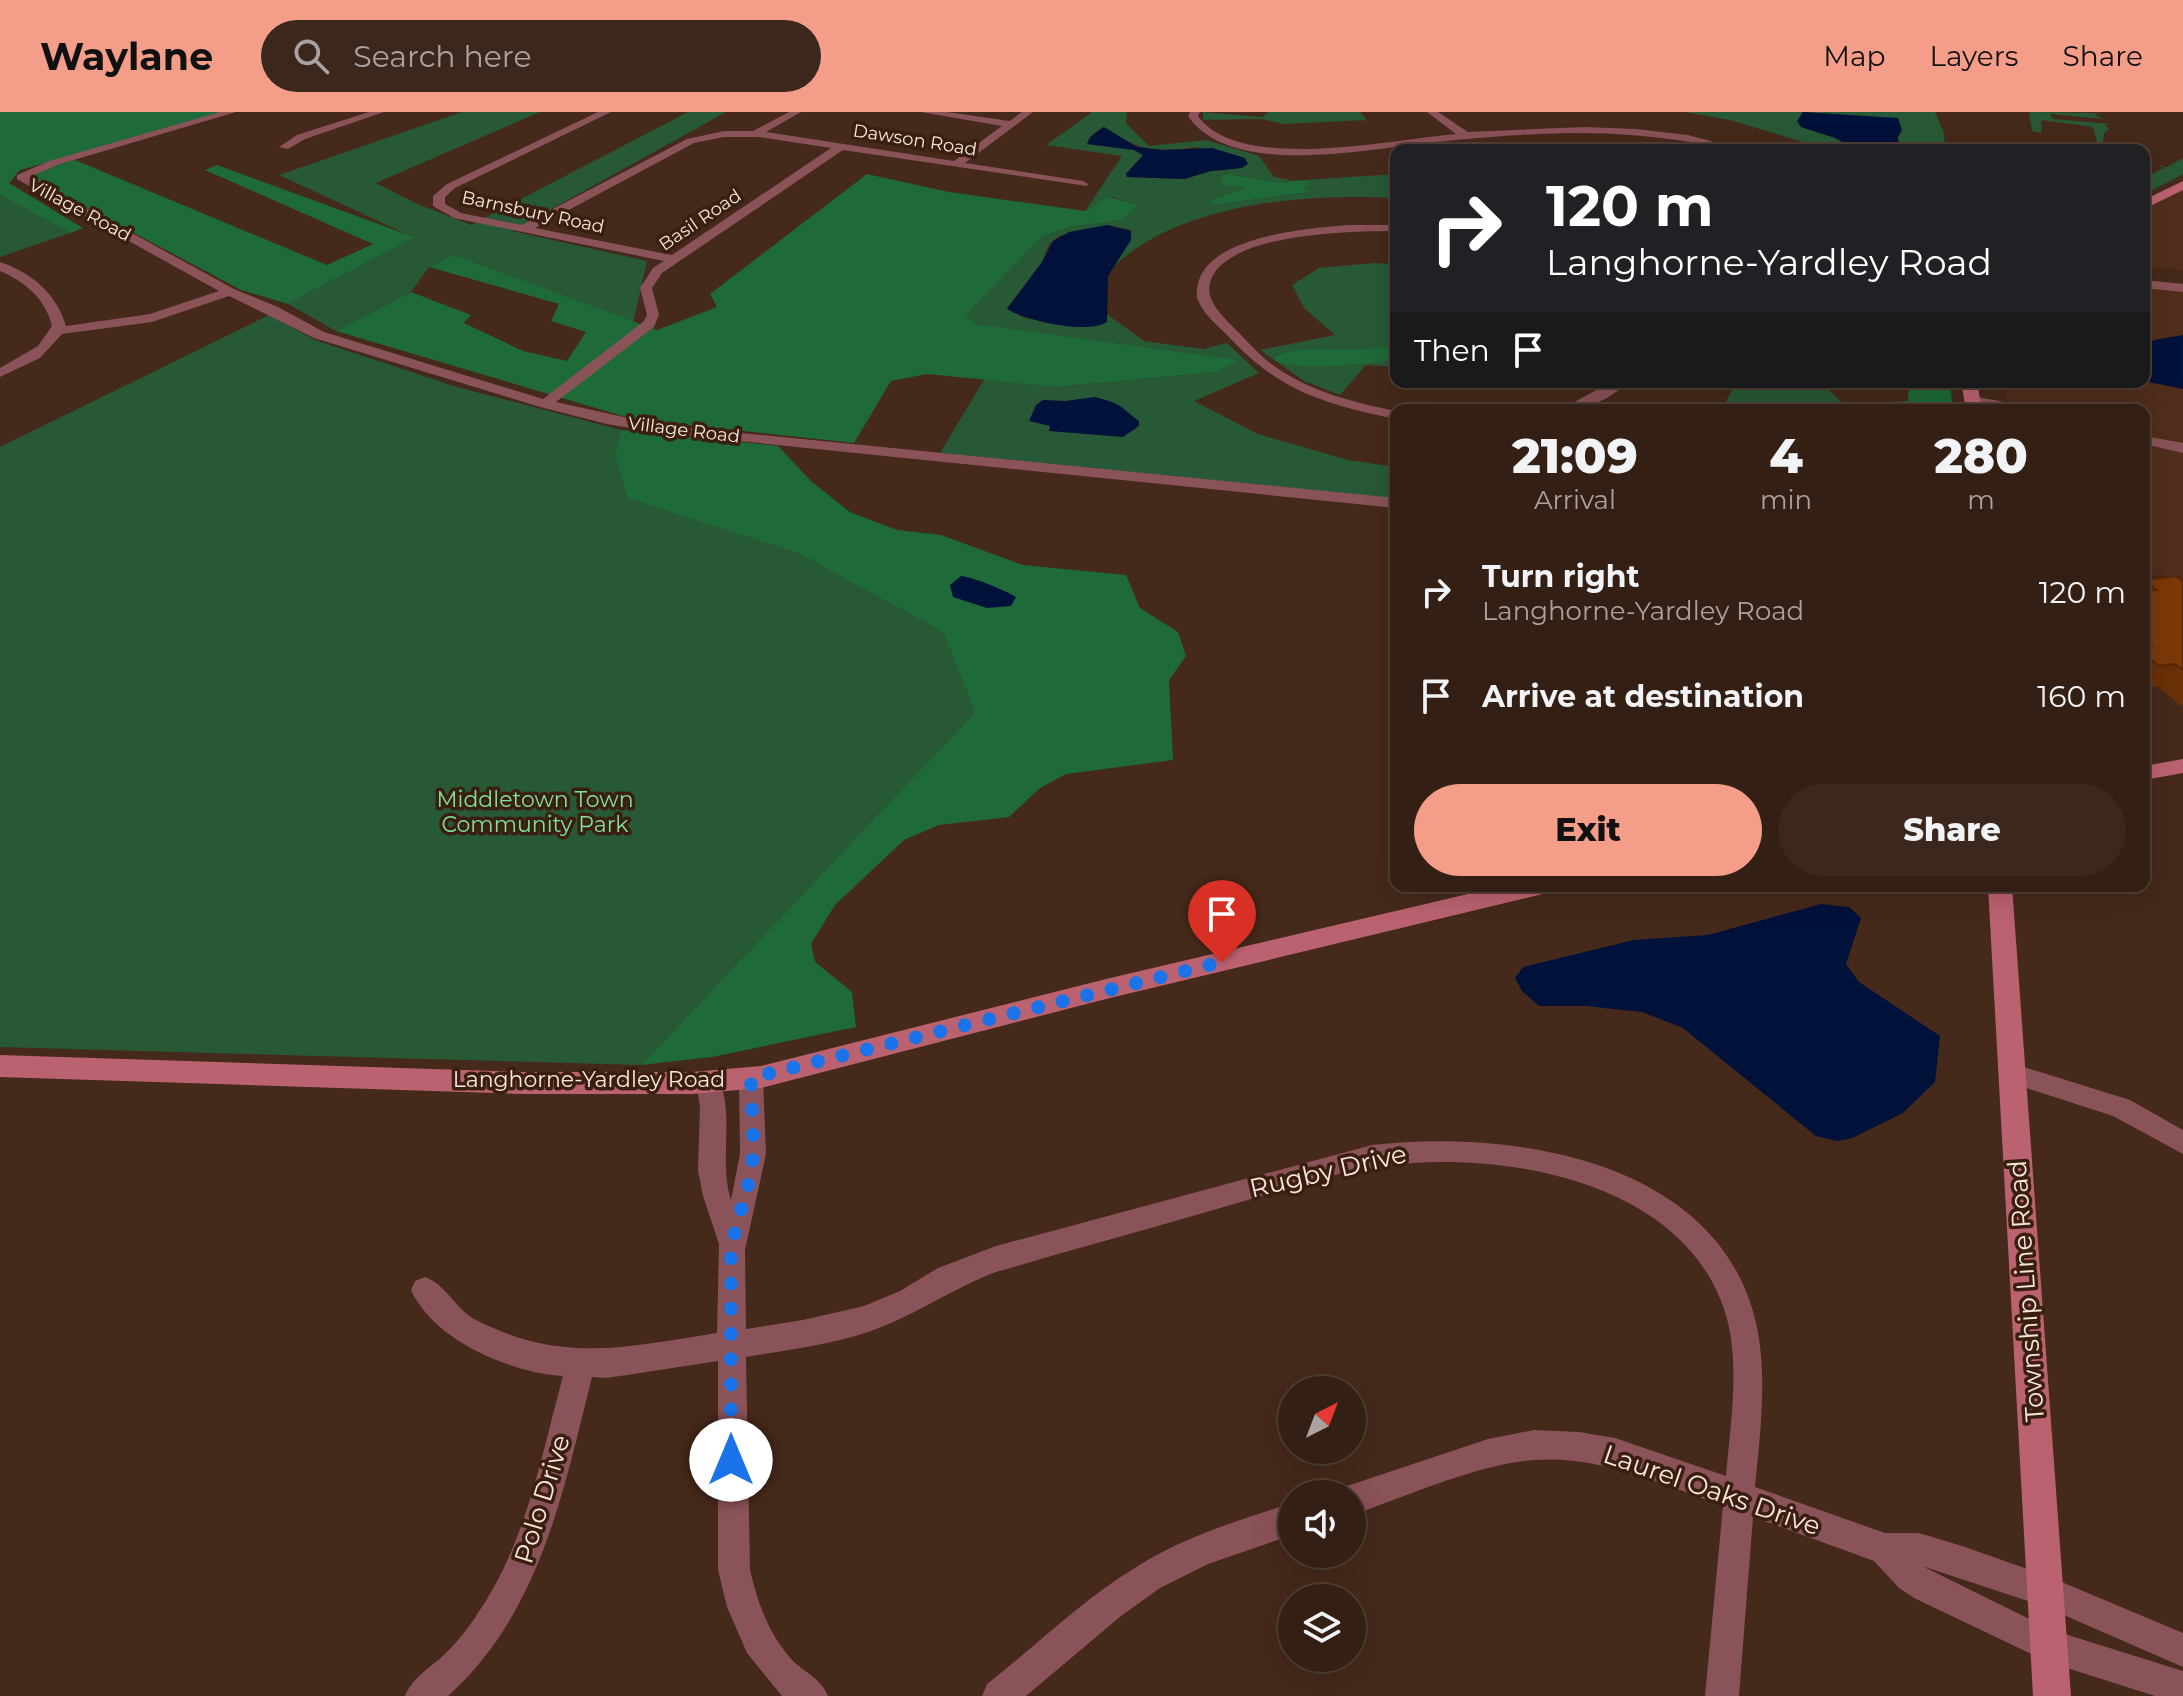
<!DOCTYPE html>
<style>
:root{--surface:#341f14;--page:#3c271d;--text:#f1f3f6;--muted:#a9a2a0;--line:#4e3d34;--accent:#f49e89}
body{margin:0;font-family:Montserrat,sans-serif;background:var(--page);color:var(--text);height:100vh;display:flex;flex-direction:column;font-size:30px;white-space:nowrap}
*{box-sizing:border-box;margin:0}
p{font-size:26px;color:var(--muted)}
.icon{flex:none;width:44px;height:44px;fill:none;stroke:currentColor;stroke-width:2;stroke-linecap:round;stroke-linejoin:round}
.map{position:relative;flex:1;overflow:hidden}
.sheet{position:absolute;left:1390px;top:292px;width:760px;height:488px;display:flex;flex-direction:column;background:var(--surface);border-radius:16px;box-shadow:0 8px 32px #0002,0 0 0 2px var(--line)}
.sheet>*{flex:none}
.top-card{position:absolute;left:1390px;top:32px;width:760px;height:244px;border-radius:16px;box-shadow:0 8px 32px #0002,0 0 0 2px var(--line);background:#202124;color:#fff;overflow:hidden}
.needle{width:52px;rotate:42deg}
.fabs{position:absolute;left:1278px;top:1264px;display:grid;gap:16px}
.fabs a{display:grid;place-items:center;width:88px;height:88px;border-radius:50%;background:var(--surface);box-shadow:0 8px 32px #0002,0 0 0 2px var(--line);font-size:40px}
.pin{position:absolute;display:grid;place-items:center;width:68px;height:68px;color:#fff;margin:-82px -34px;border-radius:50% 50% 50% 0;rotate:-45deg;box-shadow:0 0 8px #0007}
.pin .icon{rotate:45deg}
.me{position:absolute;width:88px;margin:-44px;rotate:0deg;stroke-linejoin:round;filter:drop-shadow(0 0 6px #0008)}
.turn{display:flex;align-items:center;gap:28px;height:168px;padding:0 24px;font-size:36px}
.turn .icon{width:104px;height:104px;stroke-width:2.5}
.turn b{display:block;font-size:56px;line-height:68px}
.then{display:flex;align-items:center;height:76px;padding:0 24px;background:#0003;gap:16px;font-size:30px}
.eta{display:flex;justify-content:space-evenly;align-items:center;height:136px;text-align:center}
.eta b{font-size:48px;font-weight:800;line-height:56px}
.cta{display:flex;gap:16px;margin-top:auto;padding:16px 24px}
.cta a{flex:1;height:92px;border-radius:48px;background:var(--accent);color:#111;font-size:32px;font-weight:800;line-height:92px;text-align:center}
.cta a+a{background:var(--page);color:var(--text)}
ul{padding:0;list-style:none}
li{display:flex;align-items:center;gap:24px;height:104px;padding:0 24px}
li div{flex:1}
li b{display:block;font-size:30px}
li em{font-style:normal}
header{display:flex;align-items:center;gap:48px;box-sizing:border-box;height:112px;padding:0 40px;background:var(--accent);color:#111}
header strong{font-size:38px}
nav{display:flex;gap:44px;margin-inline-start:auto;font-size:28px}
.search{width:560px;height:72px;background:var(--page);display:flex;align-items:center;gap:20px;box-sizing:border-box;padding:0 28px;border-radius:44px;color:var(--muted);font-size:30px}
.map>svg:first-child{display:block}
.built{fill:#502e1b}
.green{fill:#285936;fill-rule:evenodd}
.forest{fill:#1e6a39}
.water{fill:#00113a}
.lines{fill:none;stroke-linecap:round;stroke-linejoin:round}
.street{fill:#8a5259;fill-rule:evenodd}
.secondary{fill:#bb6270;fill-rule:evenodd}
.wall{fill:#6a3008}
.building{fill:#7b3809;stroke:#562706;stroke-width:2}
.route{stroke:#1a73e8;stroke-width:14;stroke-dasharray:0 25.2}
.labels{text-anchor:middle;stroke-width:7;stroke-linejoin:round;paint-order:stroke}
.far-street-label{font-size:18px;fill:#f8e5dc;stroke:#3a1f10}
.park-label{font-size:22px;fill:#7ee199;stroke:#3a1f10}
.street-label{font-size:22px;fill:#f8e5dc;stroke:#3a1f10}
.near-street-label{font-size:26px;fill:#f8e5dc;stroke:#3a1f10}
</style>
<header>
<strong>Waylane</strong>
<div class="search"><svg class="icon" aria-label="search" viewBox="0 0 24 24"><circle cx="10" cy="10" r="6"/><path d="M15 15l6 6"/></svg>Search here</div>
<nav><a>Map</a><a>Layers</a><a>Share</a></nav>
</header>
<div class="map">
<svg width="2183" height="1584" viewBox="0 0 2183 1584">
<rect width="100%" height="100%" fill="#45291a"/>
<path class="built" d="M2183 73V158L2144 154V93Z
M2144 168 2183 172V466L2144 462V298H2009L2005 277V270H2144Z"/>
<path class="green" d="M462 0H540L376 71 415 91 471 113 688 0H726L512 119 647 149 633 211 452 144 429 155 411 180 336 219 288 192 413 125 279 63Z
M1092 0H1127L1126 11 1149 34 1206 28 1259 44 1274 65 1292 68 1279 70 1233 63 1221 74H1242L1243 77 1213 87V93L1308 80 1304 75 1311 73 1305 68 1396 62V86C1306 81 1178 91 1111 157L1130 128 1131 118 1107 113 1059 124 1049 132 1042 150 1007 196 1024 206 1090 215 1105 201 1144 229 1203 237 1227 231 1259 261 1194 289 1258 322 1348 348 1396 355V387L940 341 985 266 1057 275 1215 260 1236 248 975 212 966 203 1041 124 1070 115 1122 108 1137 95 1136 92 1112 85 1085 99 1122 44 1046 33ZM1103 15C1142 40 1154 40 1199 35L1228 58 1211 59 1184 67 1128 65 1126 62 1143 43 1134 38 1088 32 1094 21Z
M1203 0 1262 5 1269 0H1360L1367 8 1284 12 1261 7 1203 8Z
M1685 0H1935L1944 21 1945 38H1830L1730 8Z
M2029 0 2099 1 2094 3 2105 7 2050 2 2053 7 2111 12 2105 13 2109 17 2104 21 2103 30H2097L2093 15 2041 8 2042 21 2032 19Z
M2183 46V62L2144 83V66L2164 56 2157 53 2167 55Z
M0 83 70 121 0 145Z
M1373 151 1396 152V230L1379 237 1293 240 1296 253 1392 249 1396 245V255L1366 253 1340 283 1304 269 1260 238 1335 223 1304 196 1292 173 1319 156Z
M269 203 315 228 457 275 621 318 615 344 627 386 799 442 943 520 975 600 641 953 0 935V335Z
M1736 270H1821L1843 292 1874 291 1881 298H1722Z"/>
<path class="forest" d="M0 0H223L20 58 9 71 83 116 70 121 0 83Z
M75 48 327 153 373 132 205 58 217 53 414 125 288 192 241 178 29 65 36 59Z
M867 62 949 80 1085 99 1109 85 1136 92 1137 95 1122 108 1070 115 1042 124 966 203 976 212 1238 248 1216 260 1057 275 927 262 891 269 854 331 633 307 336 219 411 180 471 203 464 211 523 239 567 249 586 220 551 209 559 192 429 155 453 143 657 218 717 195 710 182Z
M1227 62 1279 70 1305 68 1312 73 1304 75 1309 80 1213 93 1210 90 1213 87 1243 77 1242 74H1221L1223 64Z
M1396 230V245L1392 249C1368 250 1288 262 1274 246 1302 227 1365 247 1396 230Z
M1903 270H1950L1953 298H1881L1874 291 1908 289 1909 276Z
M621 318 778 334 812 370 850 400 897 418 941 423 1023 453 1126 463 1140 496 1178 520 1186 544 1169 568 1173 648 1066 662 1040 676 1009 705 939 713 904 728 835 793 811 832 815 850 852 880 856 915 712 945 641 953 975 600 943 520 799 442 627 386 615 344Z"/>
<path class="water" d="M1803 0 1898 6 1902 18 1898 25 1900 38H1856L1835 26 1801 15 1797 9Z
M1104 15 1137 35 1163 38 1212 36 1245 46 1248 52 1242 56 1211 59 1184 67 1127 65 1126 62 1143 43 1134 38 1087 32 1090 25Z
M1107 113 1131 119V128L1108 164 1107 210C1087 223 1025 208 1007 197L1042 150 1053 129 1069 120Z
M2183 223V277L2144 269V233L2154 228Z
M1095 285C1122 292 1118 293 1139 309V314L1123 325 1049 319 1050 314 1029 309 1036 293 1043 288 1065 289Z
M961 464C970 464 1007 479 1016 485L1011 494 987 496 953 485 950 473Z
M1821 792 1849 795 1861 806 1846 852 1859 870 1940 924 1935 970 1903 1001 1852 1026 1837 1029 1816 1024 1683 916 1642 900 1587 894H1539L1522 879 1515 866 1523 855 1634 828 1708 823Z"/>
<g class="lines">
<path class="street" d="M220 0H236L57 53 30 65 234 177 278 195 324 220 543 287 643 210 647 203 640 176 653 156 664 149 454 106 433 94V84L447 72 598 0H611L455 76 445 85V92L461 101 522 113 687 27 724 19H753L789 0H801L766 20 954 49 1002 14 921 0H947L1010 9 1022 0H1033L965 51 1083 69 1088 72 1087 74 843 38 662 161 652 176 659 203 654 215 556 290 660 313 1396 386V396L660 321 607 312 540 295 314 226 229 184 152 210 62 222 40 246 0 265V256L38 234 52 214C45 186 25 170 0 159V150C31 160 57 182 66 214L150 202 219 179 17 67V63L49 49ZM724 25H759L831 36 672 143 535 116 694 31Z
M369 0H384L305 27 288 37 279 35 297 23Z
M1190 0H1200L1198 4C1239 62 1394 27 1456 22L1427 0H1438L1468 20 1584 15 1636 17 1688 23 1744 38C1723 38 1705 32 1684 29 1650 24 1616 21 1582 21 1533 21 1485 25 1436 30 1370 36 1232 68 1188 4Z
M1348 113H1396V119C1352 119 1243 121 1215 160 1200 182 1217 198 1231 213 1244 225 1256 240 1270 251 1307 279 1352 290 1396 299V307C1324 292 1279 279 1228 224 1216 212 1203 202 1197 186 1191 124 1306 117 1348 113Z
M2144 168 2183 172V180L2144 176Z
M1611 270H1627C1609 289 1585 298 1560 298Z
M1972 284 2026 294 2033 298H2003L1967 291 1965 288Z
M2144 324 2183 331V341L2144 332Z
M2011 951 2130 988 2183 1018V1042L2113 1004 2002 968 1999 961 2002 954Z
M751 956 760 959 763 966 766 1042 745 1138 746 1217 803 1208 864 1194 900 1179 938 1156 996 1134 1372 1033C1511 1017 1719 1047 1756 1211 1768 1263 1760 1322 1755 1375L1885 1421H1919L1962 1434 2045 1463 2183 1521V1555L2043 1494 1922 1454 2052 1518 2183 1559V1584H2155L2048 1550 1914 1486 1899 1476 1874 1449 1753 1405 1739 1584H1705L1723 1394C1663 1372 1599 1343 1534 1348 1475 1353 1408 1384 1352 1403V1382H1339L1341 1376 1488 1327 1534 1318 1579 1320 1615 1326 1726 1364C1730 1315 1740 1256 1727 1207 1689 1067 1498 1036 1375 1055 1328 1062 1280 1079 1234 1092 1155 1115 1075 1137 996 1160 951 1177 913 1205 868 1220 829 1233 787 1238 746 1245L750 1458C758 1492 769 1523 793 1549 806 1561 821 1567 828 1584H782L747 1541 727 1495 718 1458V1249L607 1266 592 1265C563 1381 540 1501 448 1584H405C413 1564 432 1555 447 1540 458 1529 469 1515 478 1501 526 1431 541 1345 563 1264 511 1261 433 1228 411 1178L415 1169 425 1165C447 1173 456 1198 476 1208 563 1252 627 1235 717 1221L719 1132 703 1084 698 1058 700 995 696 970 699 963 708 960 717 963C736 1001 718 1048 731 1088L740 1042 739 966 742 959Z
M1292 1391V1423L1208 1452 1160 1476 1121 1504 1026 1584H982L987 1572C1037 1533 1083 1487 1138 1454 1185 1424 1240 1408 1292 1391Z"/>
<path class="secondary" d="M2183 69V78L2144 97V88Z
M1961 270H1977L1982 298H1966Z
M2183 647V661L2144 668V654Z
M1502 774H1551L1547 780 1539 783 1106 887 761 976 692 982H523L0 965V943L523 960H692L761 954 1106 867Z
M1988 774H2012L2071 1584H2033Z"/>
</g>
<path class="wall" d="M2144 468 2183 469V593H2180L2157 574 2144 576Z"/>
<path class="building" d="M2176 464 2183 469V558L2175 552 2159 554 2144 542V534H2151L2144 528V479L2157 478 2144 468Z"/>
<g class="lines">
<path class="route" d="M731 1348V1138C736 1109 748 1082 752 1053 755 1025 751 994 751 966L1222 850"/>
</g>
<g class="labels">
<g class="far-street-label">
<text transform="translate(915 28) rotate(9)" y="6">Dawson Road</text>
<text transform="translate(80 98) rotate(28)" y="6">Village Road</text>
<text transform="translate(533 100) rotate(12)" y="6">Barnsbury Road</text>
<text transform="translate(700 108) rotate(-34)" y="6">Basil Road</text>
<text transform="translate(684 318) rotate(7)" y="6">Village Road</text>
</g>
<g class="park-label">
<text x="535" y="695">Middletown Town<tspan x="535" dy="25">Community Park</tspan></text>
</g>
<g class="street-label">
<text x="589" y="975">Langhorne-Yardley Road</text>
</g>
<g class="near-street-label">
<text transform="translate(1328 1059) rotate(-13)" y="9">Rugby Drive</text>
<text transform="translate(2026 1179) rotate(-94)" y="9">Township Line Road</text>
<text transform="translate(1712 1378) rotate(19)" y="9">Laurel Oaks Drive</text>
<text transform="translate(542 1387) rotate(-73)" y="9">Polo Drive</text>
</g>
</g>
</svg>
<div class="fabs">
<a><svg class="needle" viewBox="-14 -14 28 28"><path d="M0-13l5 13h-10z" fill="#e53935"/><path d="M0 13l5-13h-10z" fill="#a9a2a0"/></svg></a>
<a><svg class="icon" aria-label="sound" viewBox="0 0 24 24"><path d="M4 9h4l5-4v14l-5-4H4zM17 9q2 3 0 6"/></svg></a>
<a><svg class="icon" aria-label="layers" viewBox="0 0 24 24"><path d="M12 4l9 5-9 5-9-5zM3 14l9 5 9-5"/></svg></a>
</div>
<div class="pin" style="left:1222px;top:850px;background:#d93025"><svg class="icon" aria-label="arrive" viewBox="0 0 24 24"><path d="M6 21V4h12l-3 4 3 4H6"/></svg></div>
<svg class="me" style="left:731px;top:1348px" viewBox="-20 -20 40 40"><circle r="19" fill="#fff"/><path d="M0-13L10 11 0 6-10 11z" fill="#1a73e8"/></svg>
<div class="top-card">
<div class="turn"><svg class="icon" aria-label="right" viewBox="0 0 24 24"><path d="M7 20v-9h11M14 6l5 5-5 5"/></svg><div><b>120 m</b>Langhorne-Yardley Road</div></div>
<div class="then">Then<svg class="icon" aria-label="arrive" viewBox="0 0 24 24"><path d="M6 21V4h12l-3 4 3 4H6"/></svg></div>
</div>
<section class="sheet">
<div class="eta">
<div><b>21:09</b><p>Arrival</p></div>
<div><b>4</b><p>min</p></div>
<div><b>280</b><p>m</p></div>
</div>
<ul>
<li><svg class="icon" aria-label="right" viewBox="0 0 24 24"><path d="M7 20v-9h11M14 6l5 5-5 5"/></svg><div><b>Turn right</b><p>Langhorne-Yardley Road</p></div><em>120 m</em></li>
<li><svg class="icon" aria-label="arrive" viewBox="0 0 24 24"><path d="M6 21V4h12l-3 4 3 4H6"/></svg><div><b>Arrive at destination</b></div><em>160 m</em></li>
</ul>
<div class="cta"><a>Exit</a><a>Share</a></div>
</section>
</div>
